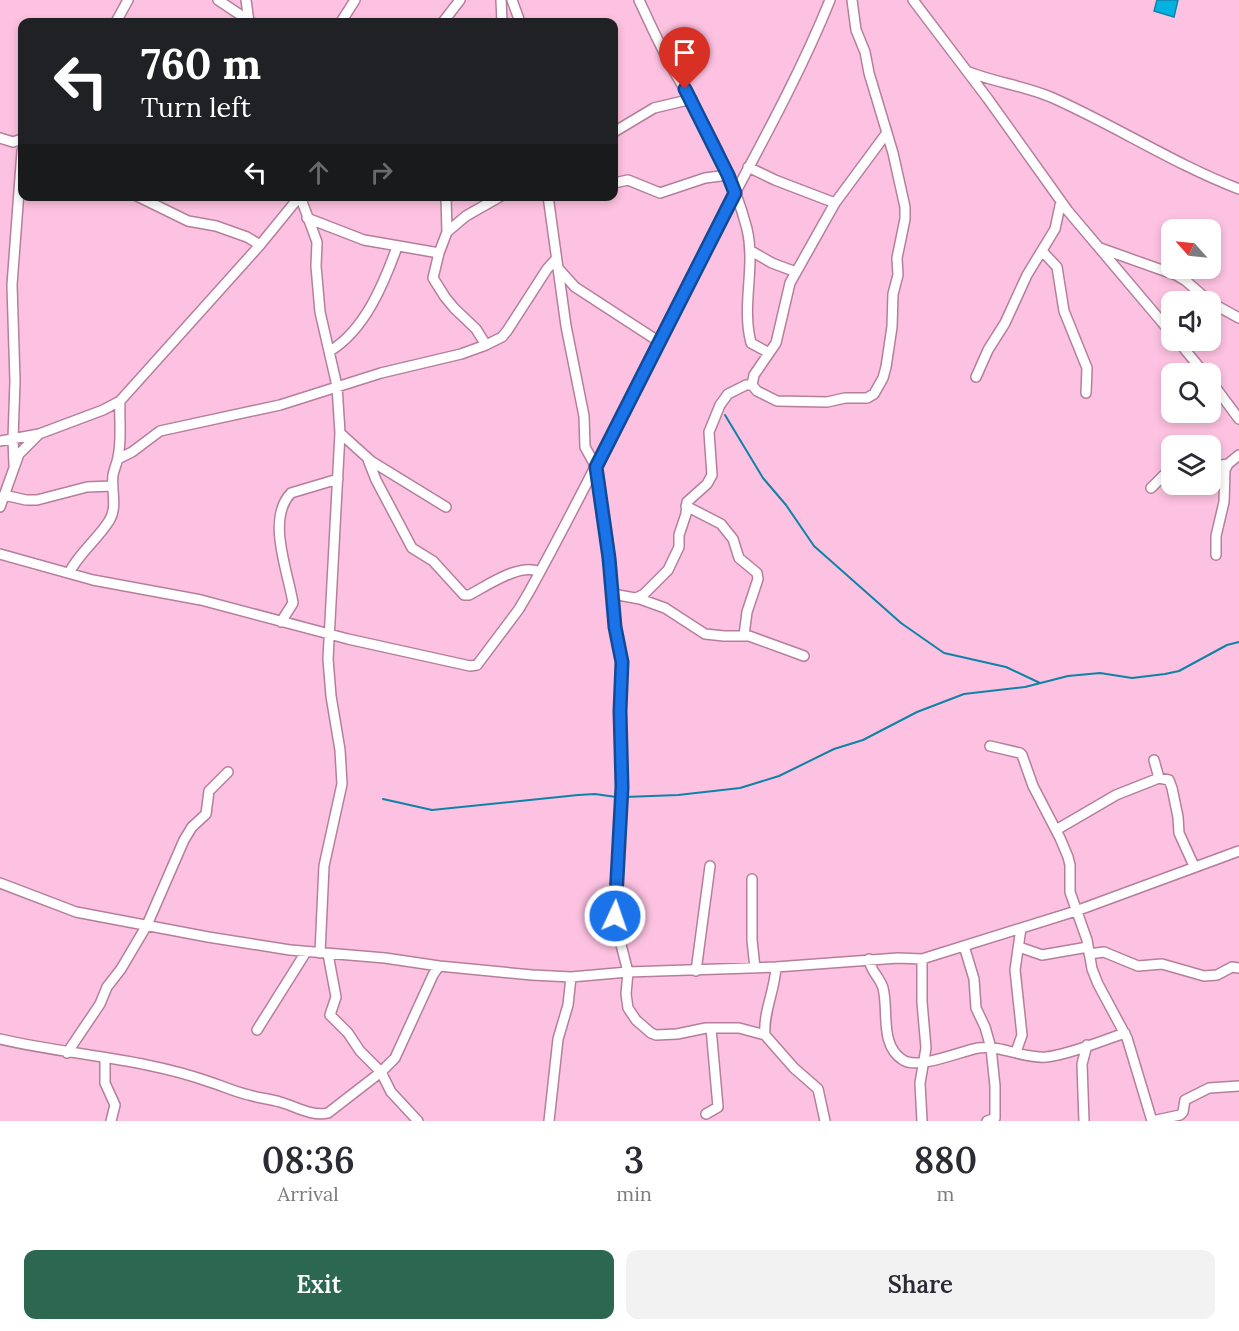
<!DOCTYPE html>
<style>
:root{--surface:#fff;--page:#f2f2f3;--text:#2b2b33;--muted:#7c7c81;--accent:#2c6751}
body{margin:0;font-family:Lora,serif;background:var(--page);color:var(--text);height:100vh;display:flex;flex-direction:column;font-size:22px;white-space:nowrap}
*{box-sizing:border-box;margin:0}
p{font-size:20px;color:var(--muted)}
.icon{flex:none;width:33px;height:33px;fill:none;stroke:currentColor;stroke-width:2;stroke-linecap:round;stroke-linejoin:round}
.map{position:relative;height:1121px;overflow:hidden}
.drawer{display:flex;flex-direction:column;background:var(--surface);flex:1}
.drawer>*{flex:none}
.guide{position:absolute;left:18px;top:18px;width:600px;height:183px;border-radius:12px;box-shadow:0 3px 9px #0003;background:#202124;color:#fff;overflow:hidden}
.needle{width:39px;rotate:297deg}
.tools{position:absolute;left:1161px;top:219px;display:grid;gap:12px}
.tools a{display:grid;place-items:center;width:60px;height:60px;border-radius:12px;background:var(--surface);box-shadow:0 3px 9px #0003;font-size:30px}
.pin{position:absolute;display:grid;place-items:center;width:51px;height:51px;color:#fff;margin:-62px -26px;border-radius:50% 50% 50% 0;rotate:-45deg;box-shadow:0 0 6px #0007}
.pin .icon{rotate:45deg}
.me{position:absolute;width:66px;margin:-33px;rotate:3deg;stroke-linejoin:round;filter:drop-shadow(0 0 4px #0008)}
.turn{display:flex;align-items:center;gap:21px;height:126px;padding:0 24px;font-size:27px}
.turn .icon{width:78px;height:78px;stroke-width:2.5}
.turn b{display:block;font-size:42px;line-height:51px}
.lanes{display:flex;align-items:center;height:57px;padding:0 24px;background:#0003;justify-content:center;gap:30px;direction:ltr}
.lanes .off{opacity:.35}
.eta{display:flex;justify-content:space-evenly;align-items:center;height:102px;text-align:center}
.eta b{font-size:36px;font-weight:600;line-height:42px}
.cta{display:flex;gap:12px;margin-top:auto;padding:12px 24px}
.cta a{flex:1;height:69px;border-radius:12px;background:var(--accent);color:#fff;font-size:24px;font-weight:600;line-height:69px;text-align:center}
.cta a+a{background:var(--page);color:var(--text)}
.map>svg:first-child{display:block}
.water{fill:#04b2e2;stroke:#0f82a7;stroke-width:1.5}
.lines{fill:none;stroke-linecap:round;stroke-linejoin:round}
.stream{stroke:#0f82a7;stroke-width:2}
.minor-casing{stroke:#b57f9c;stroke-width:12}
.minor{stroke:#fff;stroke-width:9}
.route-casing{stroke:#114b97;stroke-width:15}
.route{stroke:#1a73e8;stroke-width:10}
</style>
<div class="map">
<svg width="1239" height="1121" viewBox="0 0 1239 1121">
<rect width="100%" height="100%" fill="#fdc2e1"/>
<path class="water" d="M1157 0H1178L1174 17 1154 11Z"/>
<g class="lines">
<path class="stream" d="M725 415 763 478 786 505 814 546 901 623 944 653 1006 667 1040 683
M625 797 678 795 740 788 779 776 834 749 863 740 917 712 964 694 1025 687 1068 676 1100 673 1132 678 1165 674 1179 671 1227 645 1239 642
M383 799 432 810 578 795 595 794 616 797"/>
<g class="minor-casing">
<path id="minor" d="M218 0 251 22
M246 0 249 22
M501 0 502 22
M512 0 520 22
M639 0C651 26 663 53 678 78 706 125 733 175 747 229 756 268 741 304 751 343L769 353
M913 0 988 99 1068 211 1172 334
M116 22 128 0
M341 22 355 0
M443 22 460 0
M969 72C997 83 1026 86 1053 98 1116 126 1174 164 1239 189
M614 132 654 108 692 99
M0 138 13 142 22 139
M748 167 775 180 835 203
M614 183 628 180 660 193 705 178 728 175
M137 196 188 221 216 226 247 237 260 245
M300 196 317 242 316 266 320 312 337 386 340 433 328 659 331 696 340 750 342 784 324 866 320 953
M446 196 447 232 439 253 433 278 445 297 454 308 476 329 486 345
M548 196 566 326 584 416 585 447 596 467 609 558 615 627 621 657 620 711 622 787 615 921 628 972 626 994 628 1008 636 1020 651 1033 656 1035 677 1034 706 1028H739L765 1035 794 1068 818 1089 825 1121
M307 218 364 240 439 253
M447 232 466 216 501 196
M1100 248 1176 275 1186 281 1210 302
M751 251 772 263 796 272
M1042 251 1057 267 1064 311 1087 368 1086 393
M557 267 575 287 658 341
M1210 302 1239 318
M1177 340 1205 374
M330 351C365 330 384 283 397 247
M976 377 988 350 1005 323 1027 275 1055 229 1061 201
M1210 380 1239 419
M752 385 757 391 777 401 827 402 845 398H867L874 394 883 378 886 367 892 327 893 294 898 275 897 258 905 219V207L893 153 869 73 865 52 856 30 852 0
M752 385 754 375 776 343 790 283 835 203 886 134
M340 433 371 461 446 507
M0 441 39 434 103 410 120 401 260 245 300 196
M367 457 376 480 412 548 433 561 464 595H469C487 586 520 562 540 572
M118 459 132 452 160 431 280 405 381 373 461 354 486 345 502 337 507 331 547 269 556 259
M14 465 13 439 15 381 12 285 22 151
M1210 467 1228 464
M1151 488 1172 467
M4 495 26 500H37L87 487 113 486
M686 506 721 524 733 539 739 558 757 573 758 579 747 612 744 635
M0 507 19 454 39 434
M0 554 93 580 201 600 348 639 470 666 477 665 519 609 529 592C590 482 644 368 702 256 745 172 794 89 830 0
M1216 555V536L1224 502 1225 470 1228 464 1239 455
M69 573C79 553 97 540 109 521 118 507 111 491 113 475 114 469 117 464 118 457 122 439 119 420 120 401
M613 594 640 599 665 608 705 634 724 636H749L804 656
M636 598 644 594 668 570 679 547V535L686 514 687 502 707 484 712 475 709 432 720 405 728 394 746 385H752
M281 622 293 603C288 571 266 519 291 493L338 479
M990 746 1020 753 1022 755 1033 786 1060 838 1068 857 1070 865V892L1087 940 1092 969 1098 984 1127 1038 1152 1121
M1154 760 1159 778
M1056 830 1116 795 1159 778 1169 780 1172 788 1178 817 1179 833 1194 866
M752 879V940L755 968
M0 883 76 912 208 937 290 950 385 958 439 966 532 975 571 977 628 972 776 967 898 958 922 959 1076 911 1239 851
M964 946 974 979 976 1008 985 1027 991 1048 995 1086V1118L987 1121
M1019 947 1042 955 1088 947
M328 954 336 997 330 1015 348 1033 360 1051 381 1072 391 1092 418 1121
M1089 954 1104 952 1138 966 1162 964 1204 976 1217 975 1232 967 1239 968
M869 959C870 971 880 977 883 988 889 1010 879 1045 903 1060 918 1070 961 1051 978 1048 1002 1045 1024 1059 1046 1057 1071 1054 1101 1041 1125 1033
M922 959V1002L926 1048 920 1083 922 1121
M696 971 710 866
M257 1030 306 952
M765 1035C763 1012 775 990 776 967
M0 1039C69 1055 143 1058 210 1082 223 1086 235 1092 249 1095 259 1098 270 1099 280 1102 295 1106 312 1117 328 1113L381 1072 395 1058 433 975 439 966
M1016 1052 1022 1035 1015 970 1021 928
M67 1053 100 1004 107 987 121 969 147 925 184 840 192 827 206 814 209 791 228 772
M105 1059V1083L115 1105 111 1121
M706 1114 718 1107 711 1028
M549 1121 558 1039 568 1005 571 977
M1084 1121 1082 1064 1087 1045
M1152 1121 1180 1115 1183 1112 1185 1100 1209 1088 1239 1086"/>
</g>
<use href="#minor" class="minor"/>
</g>
<g class="lines">
<g class="route-casing">
<path id="route" d="M615 916 622 787 620 711 622 662 615 627 609 558 596 467 735 193 728 175 685 89"/>
</g>
<use href="#route" class="route"/>
</g>
</svg>
<div class="tools">
<a><svg class="needle" viewBox="-14 -14 28 28"><path d="M0-13l5 13h-10z" fill="#e53935"/><path d="M0 13l5-13h-10z" fill="#7c7c81"/></svg></a>
<a><svg class="icon" aria-label="sound" viewBox="0 0 24 24"><path d="M4 9h4l5-4v14l-5-4H4zM17 9q2 3 0 6"/></svg></a>
<a><svg class="icon" aria-label="search" viewBox="0 0 24 24"><circle cx="10" cy="10" r="6"/><path d="M15 15l6 6"/></svg></a>
<a><svg class="icon" aria-label="layers" viewBox="0 0 24 24"><path d="M12 4l9 5-9 5-9-5zM3 14l9 5 9-5"/></svg></a>
</div>
<div class="pin" style="left:685px;top:89px;background:#d93025"><svg class="icon" aria-label="arrive" viewBox="0 0 24 24"><path d="M6 21V4h12l-3 4 3 4H6"/></svg></div>
<svg class="me" style="left:615px;top:916px" viewBox="-20 -20 40 40"><circle r="17" fill="#1a73e8" stroke="#fff" stroke-width="3"/><path d="M0-11L8 9 0 5-8 9z" fill="#fff"/></svg>
<div class="guide">
<div class="turn"><svg class="icon" aria-label="left" viewBox="0 0 24 24"><path d="M17 20v-9H6M10 6l-5 5 5 5"/></svg><div><b>760 m</b>Turn left</div></div>
<div class="lanes"><svg class="icon" aria-label="left" viewBox="0 0 24 24"><path d="M17 20v-9H6M10 6l-5 5 5 5"/></svg><svg class="icon off" aria-label="ahead" viewBox="0 0 24 24"><path d="M12 20V5M6 11l6-6 6 6"/></svg><svg class="icon off" aria-label="right" viewBox="0 0 24 24"><path d="M7 20v-9h11M14 6l5 5-5 5"/></svg></div>
</div>
</div>
<section class="drawer">
<div class="eta">
<div><b>08:36</b><p>Arrival</p></div>
<div><b>3</b><p>min</p></div>
<div><b>880</b><p>m</p></div>
</div>
<div class="cta"><a>Exit</a><a>Share</a></div>
</section>
